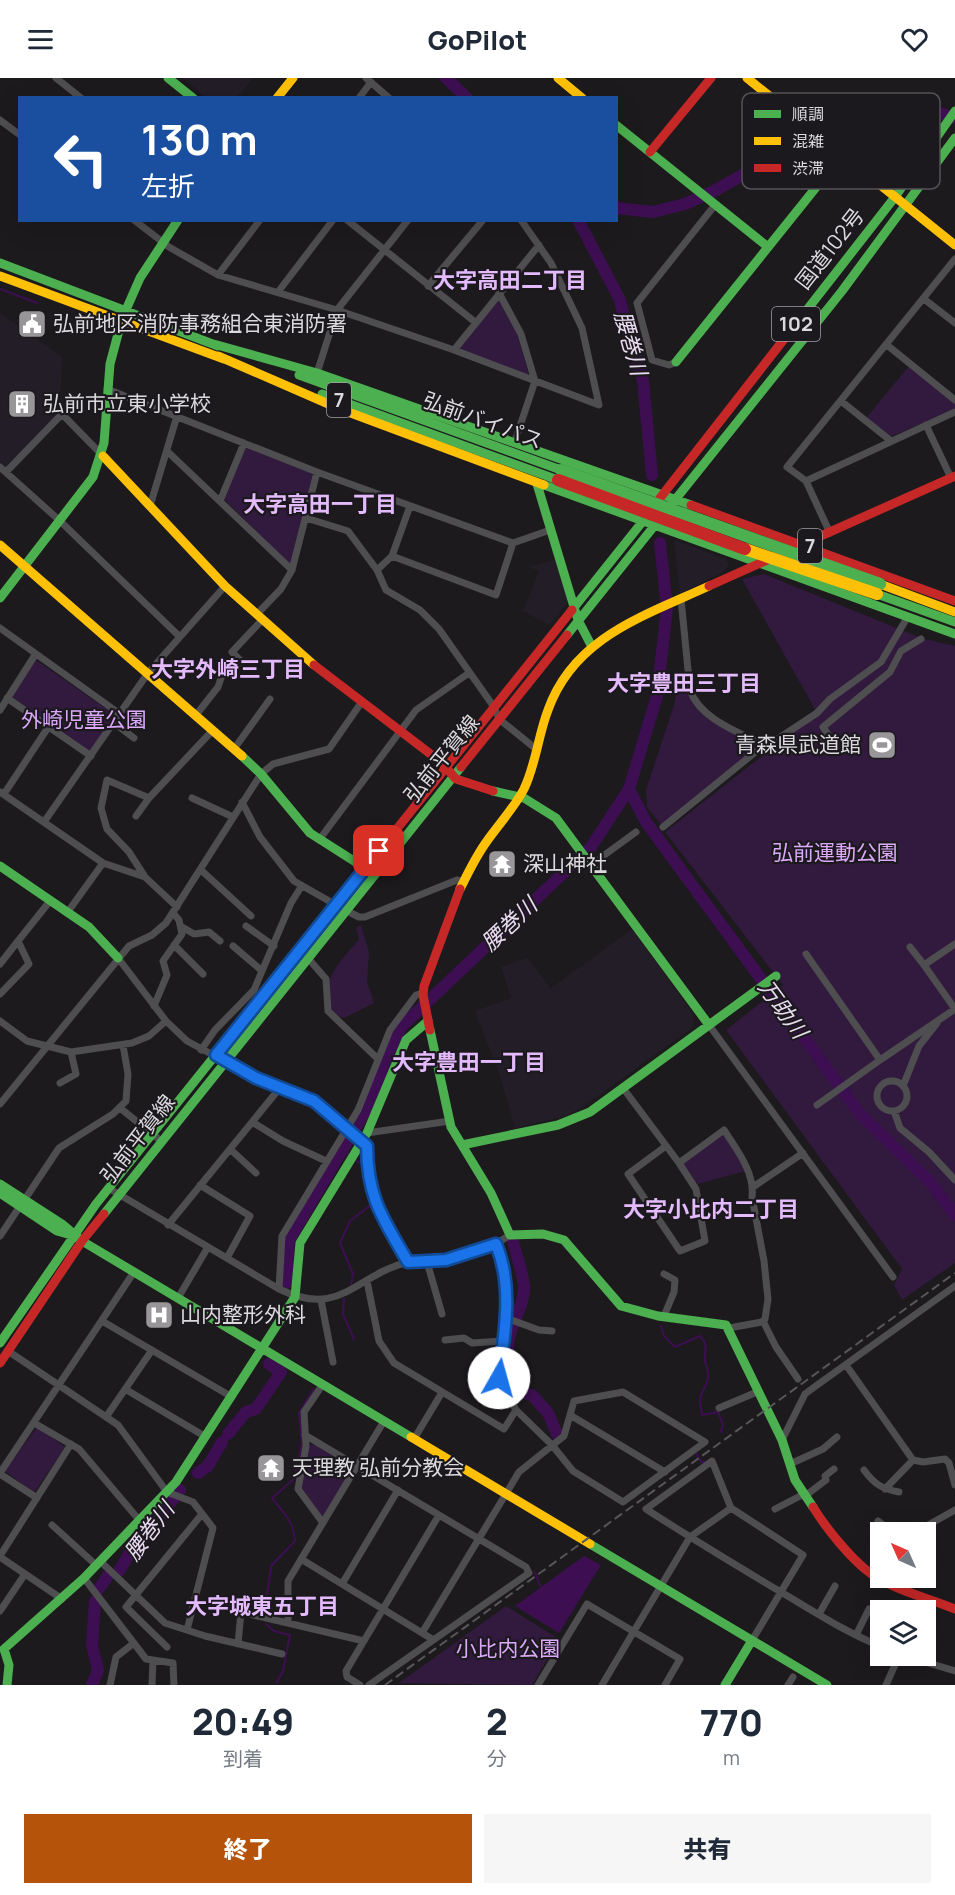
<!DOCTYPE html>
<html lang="ja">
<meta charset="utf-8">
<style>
:root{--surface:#fff;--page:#f6f6f7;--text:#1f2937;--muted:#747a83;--accent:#b45309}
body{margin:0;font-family:Manrope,"Noto Sans JP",sans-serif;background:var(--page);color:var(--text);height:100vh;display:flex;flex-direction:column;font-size:22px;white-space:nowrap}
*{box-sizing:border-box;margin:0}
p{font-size:20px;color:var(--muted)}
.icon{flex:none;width:33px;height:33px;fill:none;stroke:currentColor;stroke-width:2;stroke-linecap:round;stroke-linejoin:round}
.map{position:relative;height:1607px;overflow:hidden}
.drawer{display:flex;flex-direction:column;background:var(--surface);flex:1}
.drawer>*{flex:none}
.hud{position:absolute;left:18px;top:18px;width:600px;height:126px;border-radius:0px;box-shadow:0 6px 24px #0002;background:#1a4fa0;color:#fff;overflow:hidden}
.needle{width:39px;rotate:315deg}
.buttons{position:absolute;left:870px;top:1444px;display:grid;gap:12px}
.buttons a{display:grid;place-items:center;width:66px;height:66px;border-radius:0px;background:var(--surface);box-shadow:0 6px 24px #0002;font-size:30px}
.pin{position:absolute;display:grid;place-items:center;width:51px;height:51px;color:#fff;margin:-26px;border-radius:12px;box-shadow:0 3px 9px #0006}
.me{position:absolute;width:66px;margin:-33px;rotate:7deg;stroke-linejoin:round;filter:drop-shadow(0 0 4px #0008)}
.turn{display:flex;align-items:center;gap:21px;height:126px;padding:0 24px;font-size:27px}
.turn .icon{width:78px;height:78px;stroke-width:2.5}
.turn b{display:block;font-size:42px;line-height:51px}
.eta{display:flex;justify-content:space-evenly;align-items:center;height:102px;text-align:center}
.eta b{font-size:36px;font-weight:800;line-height:42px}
.primary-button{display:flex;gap:12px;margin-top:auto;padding:12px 24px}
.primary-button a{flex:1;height:69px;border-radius:0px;background:var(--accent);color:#fff;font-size:24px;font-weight:800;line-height:69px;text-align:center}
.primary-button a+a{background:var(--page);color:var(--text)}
header{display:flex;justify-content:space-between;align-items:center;height:78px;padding:0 24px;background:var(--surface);font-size:27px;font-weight:800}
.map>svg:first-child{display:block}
.built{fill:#231d27}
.green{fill:#311a3d}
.water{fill:#3d0f52}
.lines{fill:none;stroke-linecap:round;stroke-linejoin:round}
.stream{stroke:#3d0f52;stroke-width:2}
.river{stroke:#3d0f52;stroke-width:12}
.street{stroke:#4e4d4f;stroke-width:7}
.fast{stroke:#4caf50;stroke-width:9}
.slow{stroke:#ffc107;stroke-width:9}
.jam{stroke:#c62828;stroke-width:9}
.rail{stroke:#575658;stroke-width:2;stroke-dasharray:9 4.5;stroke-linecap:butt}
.fast-bridge{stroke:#4caf50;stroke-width:12}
.slow-bridge{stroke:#ffc107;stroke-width:12}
.jam-bridge{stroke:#c62828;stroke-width:12}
.route-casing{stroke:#114b97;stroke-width:15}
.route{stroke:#1a73e8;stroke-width:10}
.labels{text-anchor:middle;stroke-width:4.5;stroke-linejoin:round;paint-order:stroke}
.shield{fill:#1c191e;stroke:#a29fa4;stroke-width:1.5}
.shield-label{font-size:20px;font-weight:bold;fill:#dcd9dd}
.street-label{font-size:21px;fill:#dcd9dd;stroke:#1c191e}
.poi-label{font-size:21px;fill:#dcd9dd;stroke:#1c191e;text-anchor:start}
.park-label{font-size:21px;fill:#dba8fa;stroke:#1c191e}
.neighbourhood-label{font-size:22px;font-weight:bold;fill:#e3bafc;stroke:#1c191e}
.water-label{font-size:22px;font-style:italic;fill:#e9dcf1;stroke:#1c191e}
.key{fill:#1c191e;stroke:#565357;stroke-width:1.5}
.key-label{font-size:16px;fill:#dcd9dd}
</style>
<header><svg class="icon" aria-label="menu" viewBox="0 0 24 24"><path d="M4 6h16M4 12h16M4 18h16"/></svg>GoPilot<svg class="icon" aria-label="heart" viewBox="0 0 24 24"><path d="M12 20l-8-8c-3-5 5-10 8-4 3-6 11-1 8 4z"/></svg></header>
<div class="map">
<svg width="955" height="1607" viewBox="0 0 955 1607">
<rect width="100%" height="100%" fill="#1c1a1d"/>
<path class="built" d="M182 0H253L237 19 207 20Z
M0 235 62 279 60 334 7 390 0 384Z
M674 462 726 481 729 488 723 494 680 516Z
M556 481 569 523 549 547 523 533 539 493 529 489Z
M632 851 694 937 692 950 584 1028 566 1038 515 1050 500 998 475 933 511 920 501 889 527 880 551 910Z"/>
<path class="green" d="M497 220H501L516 252 529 297 457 271Z
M910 287 955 324V331L890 359 866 340Z
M245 369 313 396 290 487 224 421Z
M764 496 921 560 955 568V1185L902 1222 894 1207 902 1191 726 952 783 907 665 754 817 635 742 501Z
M36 582 115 637 90 673 11 618Z
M684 599 705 633 764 667 663 749 647 729 646 712 674 627 679 601Z
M361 847 369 874 367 904 374 925 344 940 332 935C320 899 338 887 359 861L356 850Z
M724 1055 745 1093 698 1106 682 1085Z
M37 1349 65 1369 34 1415 5 1393Z
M315 1366 352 1391 324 1438H320L300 1410 309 1368Z
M506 1528 559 1561 532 1607 399 1605Z"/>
<path class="water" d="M584 1478 601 1487 559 1555 515 1528Z"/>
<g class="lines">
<path class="stream" d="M0 211 37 225
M343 1072 350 1077
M351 1207 353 1196 340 1165 350 1143 372 1126 361 1086 355 1081
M344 1221 343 1236 354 1261
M661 1248 664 1258 675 1269 700 1258C708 1266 705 1271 705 1280 704 1287 710 1292 708 1300 703 1320 697 1311 702 1337L718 1334 723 1346 721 1354
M697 1376 701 1384H705
M535 1494 540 1508
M265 1533 271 1488 295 1463C294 1444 283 1434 272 1420L294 1401 302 1365 299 1335 313 1312
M266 1546 274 1553 290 1557 283 1593 277 1604"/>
<path class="river" d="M446 0 467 20
M616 130 653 134 685 126 714 113 854 34C896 18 915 27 955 40
M578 142 619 220 643 303 652 397
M629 711 646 744 860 1036 930 1104 955 1137
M513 1163C516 1176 523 1196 524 1208 525 1230 508 1245 508 1271 507 1285 518 1297 510 1311L532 1317 548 1335 557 1356
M286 1205 289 1162 366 1032 387 978 402 948 591 769 629 711 657 618 667 530 660 465
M228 1356 246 1334 256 1331 281 1294 269 1286
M198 1395 208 1388 222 1364
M119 1493 132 1471 148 1455 180 1412
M98 1512 108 1498
M92 1607 98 1592 92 1567 95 1523"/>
<path class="street" d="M56 0 81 20
M366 0 389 20
M359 20 371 4
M0 42 20 57
M134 142 169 169 218 197 337 232 454 272 599 327 582 250 551 185 521 142
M347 142 475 244
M218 197 260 142
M428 208 483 142
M278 214 333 142
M499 215 521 256 535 303 515 363
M924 221 955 245
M887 267 955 322
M454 272 539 167
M676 284 669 287 652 282 637 225 715 127
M317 295 337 232 408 142
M107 311 317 394 513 465 550 452
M841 323 891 363
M926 347 951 400
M168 374 292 492
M0 389 60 443 179 558
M6 394 62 336 103 378
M806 403 955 334
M220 423 244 365
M150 428 177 338
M306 440 348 453 377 492 386 512 420 532 439 551 494 629 499 641 536 671
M830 455 806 403 787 389 955 181
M392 478 496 517 513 465
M377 492 392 478 410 428
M681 521 690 612C700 641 738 654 764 667
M257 536 281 511 292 492 317 394
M0 550 120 636
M243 585 232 574 263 541
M7 620 91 678
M0 632 35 577
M196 637 218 609 224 591
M114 645 134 660
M824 661 829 658 823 649 890 594 901 573 921 561
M234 671 270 621
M0 714 103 785 145 799
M4 716 49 648
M192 720 233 739
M242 724 260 759 294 803 336 827
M136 738 149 720
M44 744 148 595 225 508
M663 749 764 667 770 666 817 635 830 621 881 584 907 540
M319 762 416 632 469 595
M592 786 636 754
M201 792 251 838
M177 829 145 799 129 774 107 751 101 730 107 702 149 720 213 652
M345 832 359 839H365L457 802 465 804
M67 835 103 785
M246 848 274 868
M182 849 194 856 209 854 220 863
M174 867 203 896
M233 868 261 892
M910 869 924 887 955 866
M806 876 880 982 955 931
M307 879 326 901 328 933 378 981
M118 880 166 943 187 963 256 1000 314 1023 367 1068C367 1119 383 1141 407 1184
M0 886 18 863
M924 887 955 931
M0 916 29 886 18 863 50 823
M154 928 167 897 163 883 182 856 179 842 173 835
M0 943 27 963 71 974 132 965 149 958 166 943
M709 947 893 1199
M201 972 215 952 254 912 291 825 301 809
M877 1018a15 15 0 1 1 30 0a15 15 0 1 1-30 0Z
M60 1005 76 996 71 974
M903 1008 919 968 937 945
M623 1010 679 1085 724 1052C737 1072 755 1095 752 1119L764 1183 768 1221 765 1241 762 1244 729 1250
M0 1026 129 868 152 857 166 845 261 696 273 686 329 671 361 625
M817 1027 880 982
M120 1030 161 1063
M894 1033 900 1050 929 1074 955 1102
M252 1044 283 1063 326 1083
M367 1055 450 1043
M666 1068 628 1096 680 1173 705 1163 696 1111 679 1085
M230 1071 256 1095
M200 1107 250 1138 227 1180
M753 1109 803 1075
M110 1111 279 1211C341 1241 355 1197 408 1184 420 1181 433 1184 445 1182 468 1179 491 1170 510 1157
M25 1121 59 1070 113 1036 126 1023 128 996 123 967
M168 1147 279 1011
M0 1158 20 1128
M427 1184 442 1236
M367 1203 379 1263 394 1285 504 1351 516 1332
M279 1211 282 1158 358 1032 390 952 416 917 423 915
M178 1220 208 1169
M321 1222 333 1284
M664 1238 674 1214 675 1202 664 1196
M506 1240 539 1252 552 1253
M102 1243 232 1319
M763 1243 776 1269 798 1301
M445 1262 464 1260 472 1265 503 1263
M8 1273 118 1347 167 1414 193 1424 213 1450 187 1552
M846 1287 913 1382 923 1384 945 1381 949 1385 955 1407
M323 1306 304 1334 306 1368 298 1411 323 1445
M125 1311 206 1359
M719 1330 757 1314
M570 1337 665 1394
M106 1339 152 1272
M34 1345 79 1371 140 1443
M305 1357 526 1489 529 1495 369 1607
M414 1361 441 1316
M782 1362 805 1316 813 1310 955 1208
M790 1386 823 1371 837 1359
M864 1392C874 1406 882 1411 899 1414
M0 1395 134 1194
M0 1396 37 1420
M885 1411 913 1382
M805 1418 826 1402 825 1398 834 1391
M775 1431 804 1416
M878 1443 894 1455
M52 1447 96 1487
M914 1455 955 1432
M0 1478 71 1366
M0 1479 62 1521
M301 1481 432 1561
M100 1483 165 1545 205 1558 282 1576
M869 1494 880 1482
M84 1500 146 1581 173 1585 174 1607
M342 1506 398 1412
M0 1533 25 1496
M819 1536 835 1508
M926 1537 936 1523
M288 1543V1503L384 1343
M422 1555 519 1394 564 1358 574 1323 623 1314 705 1364 623 1424 573 1393 552 1367 516 1332 499 1300 506 1240 507 1211 496 1166
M856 1557 869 1531
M751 1564 803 1477 731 1430 712 1383 646 1431C689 1459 734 1486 779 1513 812 1532 845 1554 880 1568
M238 1566 241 1534 364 1563
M167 1569 126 1529 202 1436
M905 1578 955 1593
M110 1607 116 1579 134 1565
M152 1607 153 1582
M360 1607 347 1599 346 1593 439 1437
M538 1607 587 1526 680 1581 665 1607
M602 1607 690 1459 731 1430
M788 1607 793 1599
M886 1607 899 1578"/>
<path class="fast" d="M168 0 193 20
M616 47 768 169
M0 185 218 268
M799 242 895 119 955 33
M210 265 317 295 691 427
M676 284 842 77
M299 297 561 392
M322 316 558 402
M537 406 578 542 591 567
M544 407 955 556
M655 447 842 213 955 60
M877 516 955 544
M0 520 93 399 104 365 110 286 122 241 140 200 178 142
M572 532 643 443
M567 557 655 447
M242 678 261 696 310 755 368 792
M493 713 524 720 556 740 709 947
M0 788 89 849 118 880
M430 952 451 1049 491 1115 510 1157 543 1156 564 1162 621 1228 658 1238 726 1247 782 1362 795 1402 813 1429
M462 1067 558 1047 590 1034 776 898
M0 1106 62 1146 82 1163 411 1359
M0 1115 57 1153 71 1157
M104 1136 461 689
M0 1265 96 1126 376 777
M590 1466 827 1607
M7 1607 9 1587 4 1571 84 1500 176 1404 295 1219 300 1165 367 1055 406 962 428 943
M725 1607 751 1564"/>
<path class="slow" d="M558 0 582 20
M747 0 955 167
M277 20 293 0
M0 198 224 281
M218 278 340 331 544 407
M103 378 225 508 314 587
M0 467 242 678
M880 506 955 534
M460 811C468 795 476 778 487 763 499 746 514 730 524 711 536 686 538 658 548 632 574 559 644 538 709 508
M411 1359 590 1466"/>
<path class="jam" d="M650 74 711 0
M660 420 799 242
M691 427 955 523
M709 508 955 398
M314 587 441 684 456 701 493 713
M461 689 567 557
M376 777 572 532
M430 952 423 917 424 908 460 811
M0 1285 82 1163 104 1136
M813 1429C826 1450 850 1480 870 1495 894 1512 928 1520 955 1531"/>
<path class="rail" d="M385 1607 955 1195"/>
<path class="fast-bridge" d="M561 392 880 506"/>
<path class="slow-bridge" d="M745 471 877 516"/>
<path class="jam-bridge" d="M558 402 745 471"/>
</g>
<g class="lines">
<g class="route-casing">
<path id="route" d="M379 773 216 977 256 1000 314 1023 367 1068C367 1119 383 1141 408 1184L446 1182 496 1166C514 1210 504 1256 499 1300"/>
</g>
<use href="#route" class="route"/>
</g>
<defs>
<g id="civic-square" transform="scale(1.5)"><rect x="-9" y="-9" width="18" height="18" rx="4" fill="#99969a" stroke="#1c191e"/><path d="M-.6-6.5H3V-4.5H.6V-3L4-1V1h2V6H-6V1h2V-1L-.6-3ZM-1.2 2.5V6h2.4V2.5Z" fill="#fff"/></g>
<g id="building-square" transform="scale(1.5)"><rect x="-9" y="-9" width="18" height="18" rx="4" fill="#99969a" stroke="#1c191e"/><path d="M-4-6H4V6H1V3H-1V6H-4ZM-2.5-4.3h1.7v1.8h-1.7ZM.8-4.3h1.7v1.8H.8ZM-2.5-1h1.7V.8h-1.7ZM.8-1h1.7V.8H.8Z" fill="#fff"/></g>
<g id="stadium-square" transform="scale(1.5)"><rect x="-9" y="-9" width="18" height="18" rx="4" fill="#99969a" stroke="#1c191e"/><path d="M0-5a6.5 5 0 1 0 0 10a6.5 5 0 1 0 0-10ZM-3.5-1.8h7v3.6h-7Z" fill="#fff"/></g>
<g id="temple-square" transform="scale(1.5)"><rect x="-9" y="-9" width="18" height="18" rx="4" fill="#99969a" stroke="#1c191e"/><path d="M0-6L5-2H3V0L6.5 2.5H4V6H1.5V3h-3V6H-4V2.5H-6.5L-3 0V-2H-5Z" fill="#fff"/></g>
<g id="hospital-square" transform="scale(1.5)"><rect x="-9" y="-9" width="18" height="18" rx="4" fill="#99969a" stroke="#1c191e"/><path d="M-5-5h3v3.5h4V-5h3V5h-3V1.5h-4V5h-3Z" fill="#fff"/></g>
</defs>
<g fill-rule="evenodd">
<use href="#civic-square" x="32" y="246"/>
<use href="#building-square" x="22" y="326"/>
<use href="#stadium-square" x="882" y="667"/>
<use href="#temple-square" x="502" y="786"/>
<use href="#hospital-square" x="159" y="1237"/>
<use href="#temple-square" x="271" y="1390"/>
</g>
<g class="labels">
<g class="shield">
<rect x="772" y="229" width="48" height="34" rx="4.5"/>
<rect x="327" y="305" width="24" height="34" rx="4.5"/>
<rect x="798" y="451" width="24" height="34" rx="4.5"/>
</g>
<g class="shield-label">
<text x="796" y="253">102</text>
<text x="339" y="329">7</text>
<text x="810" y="475">7</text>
</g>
<g class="street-label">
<text transform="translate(830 171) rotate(-52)" y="7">国道102号</text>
<text transform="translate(483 343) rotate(20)" y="7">弘前バイパス</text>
<text transform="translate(442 681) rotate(-51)" y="7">弘前平賀線</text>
<text transform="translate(138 1061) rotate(-52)" y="7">弘前平賀線</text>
</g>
<g class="poi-label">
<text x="53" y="253">弘前地区消防事務組合東消防署</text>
<text x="43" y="333">弘前市立東小学校</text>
<text x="861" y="674" text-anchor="end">青森県武道館</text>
<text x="523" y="793">深山神社</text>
<text x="180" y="1244">山内整形外科</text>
<text x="292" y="1397">天理教 弘前分教会</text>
</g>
<g class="park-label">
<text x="84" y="649">外崎児童公園</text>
<text x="835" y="782">弘前運動公園</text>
<text x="508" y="1578">小比内公園</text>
</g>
<g class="neighbourhood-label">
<text x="510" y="210">大字高田二丁目</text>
<text x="320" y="434">大字高田一丁目</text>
<text x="228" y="599">大字外崎三丁目</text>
<text x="684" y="613">大字豊田三丁目</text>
<text x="469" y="992">大字豊田一丁目</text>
<text x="711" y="1139">大字小比内二丁目</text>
<text x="262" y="1536">大字城東五丁目</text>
</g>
<g class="water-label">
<text transform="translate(631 265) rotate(74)" y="8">腰巻川</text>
<text transform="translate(509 846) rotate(-43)" y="8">腰巻川</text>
<text transform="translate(783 931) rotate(54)" y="8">万助川</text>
<text transform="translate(149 1453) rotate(-53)" y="8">腰巻川</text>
</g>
</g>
<rect x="742" y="15" width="198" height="96" rx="9" class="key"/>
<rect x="754" y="32" width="27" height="8" fill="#4caf50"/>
<rect x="754" y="59" width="27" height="8" fill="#ffc107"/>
<rect x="754" y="86" width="27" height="8" fill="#c62828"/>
<g class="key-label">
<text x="792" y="42">順調</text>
<text x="792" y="69">混雑</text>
<text x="792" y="96">渋滞</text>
</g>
</svg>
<div class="buttons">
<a><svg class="needle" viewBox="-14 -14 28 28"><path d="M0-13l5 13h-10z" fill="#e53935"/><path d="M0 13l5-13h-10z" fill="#747a83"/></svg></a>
<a><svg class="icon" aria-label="layers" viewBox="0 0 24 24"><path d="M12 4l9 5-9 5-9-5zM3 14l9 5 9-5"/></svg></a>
</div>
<div class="pin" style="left:379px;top:773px;background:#d93025"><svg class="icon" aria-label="arrive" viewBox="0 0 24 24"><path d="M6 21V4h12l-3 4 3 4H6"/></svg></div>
<svg class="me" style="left:499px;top:1300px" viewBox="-20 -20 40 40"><circle r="19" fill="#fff"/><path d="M0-13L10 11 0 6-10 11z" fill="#1a73e8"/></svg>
<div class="hud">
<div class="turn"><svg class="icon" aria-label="left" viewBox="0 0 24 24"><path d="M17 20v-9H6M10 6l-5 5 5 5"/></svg><div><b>130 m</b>左折</div></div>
</div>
</div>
<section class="drawer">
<div class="eta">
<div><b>20:49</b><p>到着</p></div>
<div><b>2</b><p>分</p></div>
<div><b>770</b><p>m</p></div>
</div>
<div class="primary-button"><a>終了</a><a>共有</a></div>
</section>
